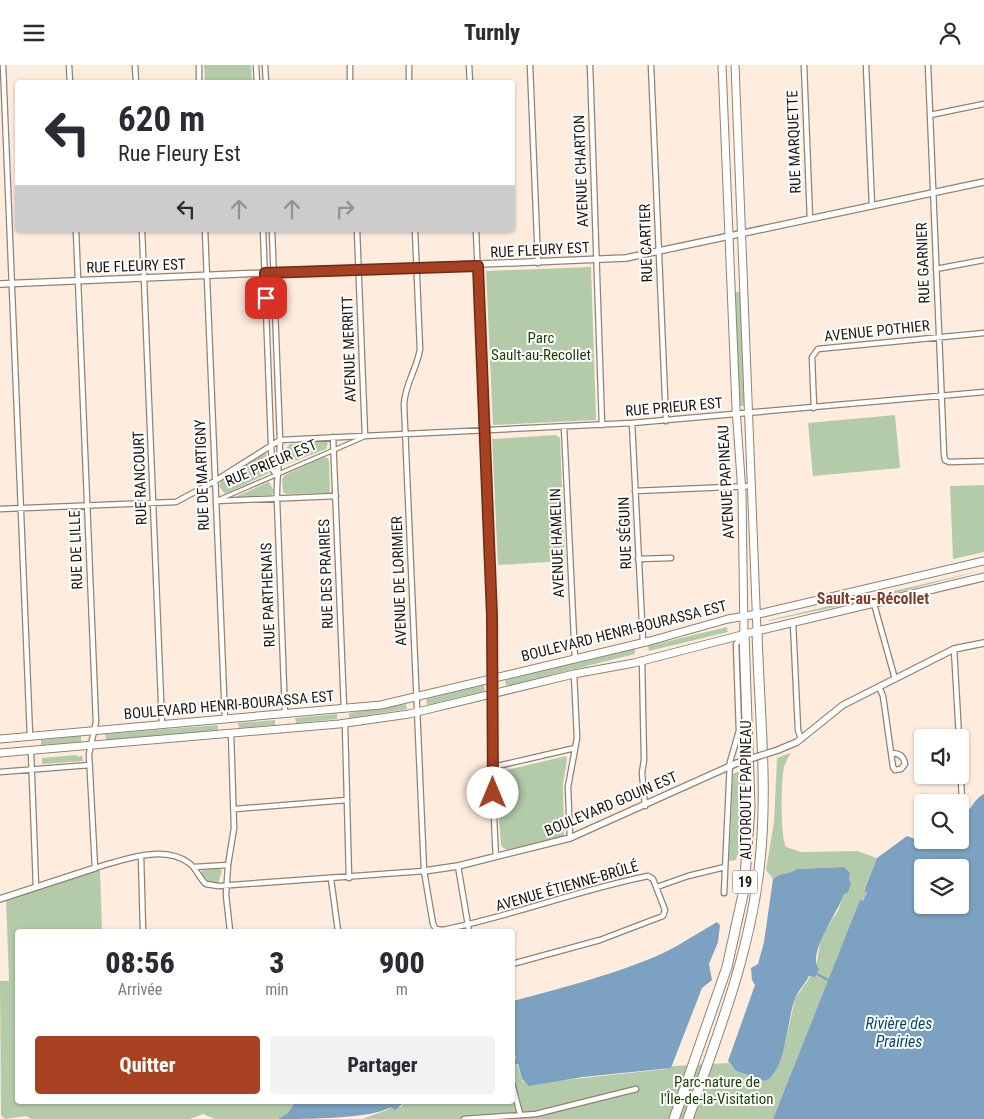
<!DOCTYPE html>
<html lang="fr">
<meta charset="utf-8">
<style>
:root{--surface:#fff;--page:#f2f2f3;--text:#2b2b33;--muted:#7c7c81;--accent:#a84022}
body{margin:0;font-family:"Roboto Condensed",sans-serif;background:var(--page);color:var(--text);height:100vh;display:flex;flex-direction:column;font-size:19px;white-space:nowrap}
*{box-sizing:border-box;margin:0}
p{font-size:16px;color:var(--muted)}
.icon{flex:none;width:28px;height:28px;fill:none;stroke:currentColor;stroke-width:2;stroke-linecap:round;stroke-linejoin:round}
.map{position:relative;flex:1;overflow:hidden}
.panel{position:absolute;left:15px;top:864px;width:500px;height:175px;display:flex;flex-direction:column;background:var(--surface);border-radius:5px;box-shadow:0 1px 4px #0004}
.panel>*{flex:none}
.guide{position:absolute;left:15px;top:15px;width:500px;height:152px;border-radius:5px;box-shadow:0 1px 4px #0004;background:#fff;color:var(--text);overflow:hidden}
.tools{position:absolute;left:914px;top:664px;display:grid;gap:10px}
.tools a{display:grid;place-items:center;width:55px;height:55px;border-radius:5px;background:var(--surface);box-shadow:0 1px 4px #0004;font-size:25px}
.pin{position:absolute;display:grid;place-items:center;width:42px;height:42px;color:#fff;margin:-21px;border-radius:10px;box-shadow:0 2px 8px #0006}
.me{position:absolute;width:55px;margin:-28px;rotate:0deg;stroke-linejoin:round;filter:drop-shadow(0 0 4px #0008)}
.turn{display:flex;align-items:center;gap:18px;height:105px;padding:0 20px;font-size:22px}
.turn .icon{width:65px;height:65px;stroke-width:2.5}
.turn b{display:block;font-size:35px;line-height:42px}
.lanes{display:flex;align-items:center;height:48px;padding:0 20px;background:#0003;justify-content:center;gap:25px;direction:ltr}
.lanes .off{opacity:.35}
.eta{display:flex;justify-content:space-evenly;align-items:center;height:85px;text-align:center}
.eta b{font-size:30px;font-weight:800;line-height:35px}
.button{display:flex;gap:10px;margin-top:auto;padding:10px 20px}
.button a{flex:1;height:58px;border-radius:5px;background:var(--accent);color:#fff;font-size:20px;font-weight:800;line-height:58px;text-align:center}
.button a+a{background:var(--page);color:var(--text)}
header{display:flex;justify-content:space-between;align-items:center;height:65px;padding:0 20px;background:var(--surface);font-size:22px;font-weight:800}
.map>svg:first-child{display:block}
.green{fill:#b4cbaa}
.water{fill:#7ca1c1;fill-rule:evenodd}
.lines{fill:none;stroke-linecap:round;stroke-linejoin:round}
.stream{stroke:#7ca1c1;stroke-width:2}
.pedestrian-casing{stroke:#938171;stroke-width:5.5}
.minor-casing{stroke:#938171;stroke-width:7}
.tertiary-casing{stroke:#938171;stroke-width:8}
.primary-casing{stroke:#938171;stroke-width:9}
.motorway-casing{stroke:#938171;stroke-width:11}
.pedestrian{stroke:#fff;stroke-width:3}
.minor{stroke:#fff;stroke-width:4.5}
.tertiary{stroke:#fff;stroke-width:5.5}
.primary{stroke:#fff;stroke-width:7}
.motorway{stroke:#fff;stroke-width:9}
.tertiary-bridge-casing{stroke:#938171;stroke-width:8;stroke-linecap:butt}
.tertiary-bridge{stroke:#fff;stroke-width:5.5}
.route-casing{stroke:#6d2a16;stroke-width:12}
.route{stroke:#a84022;stroke-width:9}
.labels{text-anchor:middle;stroke-width:4;stroke-linejoin:round;paint-order:stroke}
.shield{fill:#fff;stroke:#625d58;stroke-width:1}
.shield-label{font-size:14px;font-weight:bold;fill:#1f1811}
.street-label{font-size:15px;fill:#1f1811;stroke:#fff}
.park-label{font-size:15px;fill:#1b3d03;stroke:#fff}
.neighbourhood-label{font-size:16px;font-weight:bold;fill:#823e2a;stroke:#fff}
.water-label{font-size:16px;font-style:italic;fill:#054670;stroke:#fff}
</style>
<header><svg class="icon" aria-label="menu" viewBox="0 0 24 24"><path d="M4 6h16M4 12h16M4 18h16"/></svg>Turnly<svg class="icon" aria-label="person" viewBox="0 0 24 24"><circle cx="12" cy="8" r="4"/><path d="M4 21q1-7 8-7t8 7"/></svg></header>
<div class="map">
<svg width="984" height="1054" viewBox="0 0 984 1054">
<rect width="100%" height="100%" fill="#feeddf"/>
<path class="green" d="M204 0H251L252 17H205Z
M591 202 596 355 493 360 486 206Z
M735 227H740L745 341H740Z
M895 350 900 403 813 411 808 358Z
M556 370 560 373 565 496 498 500 492 374Z
M324 376 328 378 326 384 285 400 287 382 290 379Z
M266 388 269 408 227 428H224L219 421 222 414Z
M324 392 328 393 329 396 330 428 286 429 283 427 282 414 285 410Z
M269 417 274 426 272 430 235 432Z
M984 420V487L953 494 950 421Z
M984 505 869 535 768 556 769 555Z
M727 562 728 567 649 586 648 581Z
M635 584V589L506 621 505 615Z
M484 620 485 626 427 640 426 634Z
M406 639 407 644 349 653V648Z
M337 649V654L296 658 295 653Z
M275 655V660L239 663 238 658Z
M218 660V665L106 675 105 669Z
M81 671V677L41 680V675Z
M791 688C788 692 786 697 784 702 781 716 780 770 786 782L801 787 857 786 877 793 864 825 867 827 863 836H860L773 1054H362L387 1045 391 1042H401L406 1036H512L513 1000 517 999 523 1017H546L666 1004 672 1001 729 998 736 1006 765 1016 774 1009 785 979 795 934 816 903 821 871 838 846 850 811 844 802 797 804C789 810 781 807 773 814L766 805 774 757 777 693Z
M76 690 79 692 82 690 83 696 42 699V693Z
M566 691 567 695 563 719 564 771 508 785 503 783 501 780 498 740 499 707Z
M743 704 739 785 736 795 729 796 733 709Z
M220 803 222 806 218 819 206 816 200 808 203 805Z
M100 805 102 866H18V1036H296L288 1048 278 1054H215L203 1049 190 1054H31L26 1051 5 1054 1 1050 0 916H9L6 834Z"/>
<path class="water" d="M984 729V1054H773L860 835 863 836 867 827 864 826 877 793 907 771 915 774 922 770V775H960V753C972 747 971 736 984 729ZM922 802H960V840H922Z
M844 802 850 808 849 815 851 819 848 827 844 829C839 846 806 889 819 904L815 912 809 911C805 919 798 926 795 934 787 953 786 1008 765 1016L736 1006 728 996 755 920 752 915 751 903 758 899 764 877 773 814C781 807 789 810 797 804Z
M717 857 720 860 718 877 709 899 712 915 702 923 671 1003 583 1012 529 1021 522 1014 518 999 513 1000V995L516 993 515 990 513 991V936C558 924 604 912 647 895 672 886 694 870 717 857Z
M296 1036H406L395 1045 391 1042C372 1054 305 1054 278 1054L288 1048Z"/>
<g class="lines">
<path class="stream" d="M817 909 828 915"/>
<g class="pedestrian-casing">
<path id="pedestrian" d="M218 435 364 372"/>
</g>
<g class="minor-casing">
<path id="minor" d="M3 0 30 671
M69 0 70 18
M135 0 136 18
M199 0V18
M256 0 257 18
M265 0 266 18
M350 0V18
M409 0V18
M469 0 470 18
M530 0 538 198
M590 0 602 360
M651 0 666 356
M804 0 810 154
M866 0 872 141
M928 0 944 390 945 395 949 397 984 396
M930 50 984 39
M76 165 96 657 89 689 95 803C122 795 163 779 189 798 197 804 199 813 206 819L218 821 424 806
M142 165 162 660
M205 165 225 654
M263 165 272 404 276 409
M272 165 280 375C280 396 276 414 277 435L285 649
M357 165 365 371
M415 165 420 284C417 304 405 319 404 339L424 806 433 859 436 864 443 865C512 851 578 825 648 811L653 814 665 845 663 851 600 875 512 899
M476 165C482 307 489 449 493 591 495 658 491 725 496 791
M936 204 984 195
M814 343 812 292 818 284 984 268
M632 358 643 577
M564 362 575 594
M333 372 344 644
M635 426 752 421
M216 436 336 431
M0 444 176 437 215 416 280 375 632 358 984 327
M638 494 671 493
M874 539 895 614
M793 558 798 665 801 674
M954 584 959 672
M642 595 644 695 642 708 645 741
M879 622 883 631 893 702 895 705 901 704 905 699C904 691 899 688 891 688
M345 659 349 813
M31 686 36 822
M960 695 962 735
M493 702 575 683
M0 707 90 700
M235 744 347 735
M570 773 568 722 577 673 574 609
M141 791 143 866
M458 801 469 866
M194 802 228 800
M331 814 338 866
M657 822 688 811 725 802
M724 828 730 697 739 666 736 579 743 570
M230 866 226 830 228 800 234 763 231 668
M512 1018 520 1049
M464 1054 536 1049 636 1024"/>
</g>
<g class="tertiary-casing">
<path id="tertiary" d="M0 219 626 193 984 117
M778 685 797 677 843 640 954 584 984 578
M424 806 458 801 570 773 737 698
M0 834 95 803"/>
</g>
<g class="primary-casing">
<path id="primary" d="M722 0 736 343 742 428 744 569
M735 0 757 566
M0 674 381 640 650 576 728 554 763 548 984 496
M0 688 339 659 409 649 574 609 634 598 757 566 984 512"/>
</g>
<g class="motorway-casing">
<path id="motorway" d="M674 1054 727 902 744 825 750 742 744 569
M688 1054C718 969 751 886 760 796 768 720 759 642 757 566"/>
</g>
<use href="#pedestrian" class="pedestrian"/>
<use href="#minor" class="minor"/>
<use href="#tertiary" class="tertiary"/>
<use href="#primary" class="primary"/>
<use href="#motorway" class="motorway"/>
<g class="tertiary-bridge-casing">
<path id="tertiary-bridge" d="M737 698 778 685"/>
</g>
<use href="#tertiary-bridge" class="tertiary-bridge"/>
</g>
<g class="lines">
<g class="route-casing">
<path id="route" d="M266 233 265 208 478 201 492 551 493 728"/>
</g>
<use href="#route" class="route"/>
</g>
<g class="labels">
<rect class="shield" x="732.5" y="805.5" width="25" height="23" rx="4"/>
<g class="shield-label">
<text x="745" y="822">19</text>
</g>
<g class="street-label">
<text transform="translate(794 77) rotate(-92)" y="5">RUE MARQUETTE</text>
<text transform="translate(581 106) rotate(-92)" y="5">AVENUE CHARTON</text>
<text transform="translate(646 178) rotate(-92)" y="5">RUE CARTIER</text>
<text transform="translate(540 185) rotate(-3)" y="5">RUE FLEURY EST</text>
<text transform="translate(923 198) rotate(-92)" y="5">RUE GARNIER</text>
<text transform="translate(136 201) rotate(-2)" y="5">RUE FLEURY EST</text>
<text transform="translate(877 266) rotate(-6)" y="5">AVENUE POTHIER</text>
<text transform="translate(349 284) rotate(-92)" y="5">AVENUE MERRITT</text>
<text transform="translate(674 342) rotate(-5)" y="5">RUE PRIEUR EST</text>
<text transform="translate(271 398) rotate(-23)" y="5">RUE PRIEUR EST</text>
<text transform="translate(202 410) rotate(-92)" y="5">RUE DE MARTIGNY</text>
<text transform="translate(140 413) rotate(-92)" y="5">RUE RANCOURT</text>
<text transform="translate(726 417) rotate(-93)" y="5">AVENUE PAPINEAU</text>
<text transform="translate(625 468) rotate(-92)" y="5">RUE SÉGUIN</text>
<text transform="translate(557 478) rotate(-92)" y="5">AVENUE HAMELIN</text>
<text transform="translate(76 485) rotate(-92)" y="5">RUE DE LILLE</text>
<text transform="translate(326 509) rotate(-92)" y="5">RUE DES PRAIRIES</text>
<text transform="translate(399 516) rotate(-92)" y="5">AVENUE DE LORIMIER</text>
<text transform="translate(268 530) rotate(-92)" y="5">RUE PARTHENAIS</text>
<text transform="translate(624 566) rotate(-14)" y="5">BOULEVARD HENRI-BOURASSA EST</text>
<text transform="translate(229 640) rotate(-5)" y="5">BOULEVARD HENRI-BOURASSA EST</text>
<text transform="translate(746 725) rotate(-90)" y="5">AUTOROUTE PAPINEAU</text>
<text transform="translate(611 739) rotate(-23)" y="5">BOULEVARD GOUIN EST</text>
<text transform="translate(567 821) rotate(-16)" y="5">AVENUE ÉTIENNE-BRÛLÉ</text>
</g>
<g class="park-label">
<text x="541" y="278">Parc<tspan x="541" dy="17">Sault-au-Recollet</tspan></text>
<text x="717" y="1022">Parc-nature de<tspan x="717" dy="17">l'Île-de-la-Visitation</tspan></text>
</g>
<g class="neighbourhood-label">
<text x="873" y="539">Sault-au-Récollet</text>
</g>
<g class="water-label">
<text x="899" y="964">Rivière des<tspan x="899" dy="18">Prairies</tspan></text>
</g>
</g>
</svg>
<div class="tools">
<a><svg class="icon" aria-label="sound" viewBox="0 0 24 24"><path d="M4 9h4l5-4v14l-5-4H4zM17 9q2 3 0 6"/></svg></a>
<a><svg class="icon" aria-label="search" viewBox="0 0 24 24"><circle cx="10" cy="10" r="6"/><path d="M15 15l6 6"/></svg></a>
<a><svg class="icon" aria-label="layers" viewBox="0 0 24 24"><path d="M12 4l9 5-9 5-9-5zM3 14l9 5 9-5"/></svg></a>
</div>
<div class="pin" style="left:266px;top:233px;background:#d93025"><svg class="icon" aria-label="arrive" viewBox="0 0 24 24"><path d="M6 21V4h12l-3 4 3 4H6"/></svg></div>
<svg class="me" style="left:493px;top:728px" viewBox="-20 -20 40 40"><circle r="19" fill="#fff"/><path d="M0-13L10 11 0 6-10 11z" fill="#a84022"/></svg>
<div class="guide">
<div class="turn"><svg class="icon" aria-label="left" viewBox="0 0 24 24"><path d="M17 20v-9H6M10 6l-5 5 5 5"/></svg><div><b>620 m</b>Rue Fleury Est</div></div>
<div class="lanes"><svg class="icon" aria-label="left" viewBox="0 0 24 24"><path d="M17 20v-9H6M10 6l-5 5 5 5"/></svg><svg class="icon off" aria-label="ahead" viewBox="0 0 24 24"><path d="M12 20V5M6 11l6-6 6 6"/></svg><svg class="icon off" aria-label="ahead" viewBox="0 0 24 24"><path d="M12 20V5M6 11l6-6 6 6"/></svg><svg class="icon off" aria-label="right" viewBox="0 0 24 24"><path d="M7 20v-9h11M14 6l5 5-5 5"/></svg></div>
</div>
<section class="panel">
<div class="eta">
<div><b>08:56</b><p>Arrivée</p></div>
<div><b>3</b><p>min</p></div>
<div><b>900</b><p>m</p></div>
</div>
<div class="button"><a>Quitter</a><a>Partager</a></div>
</section>
</div>
